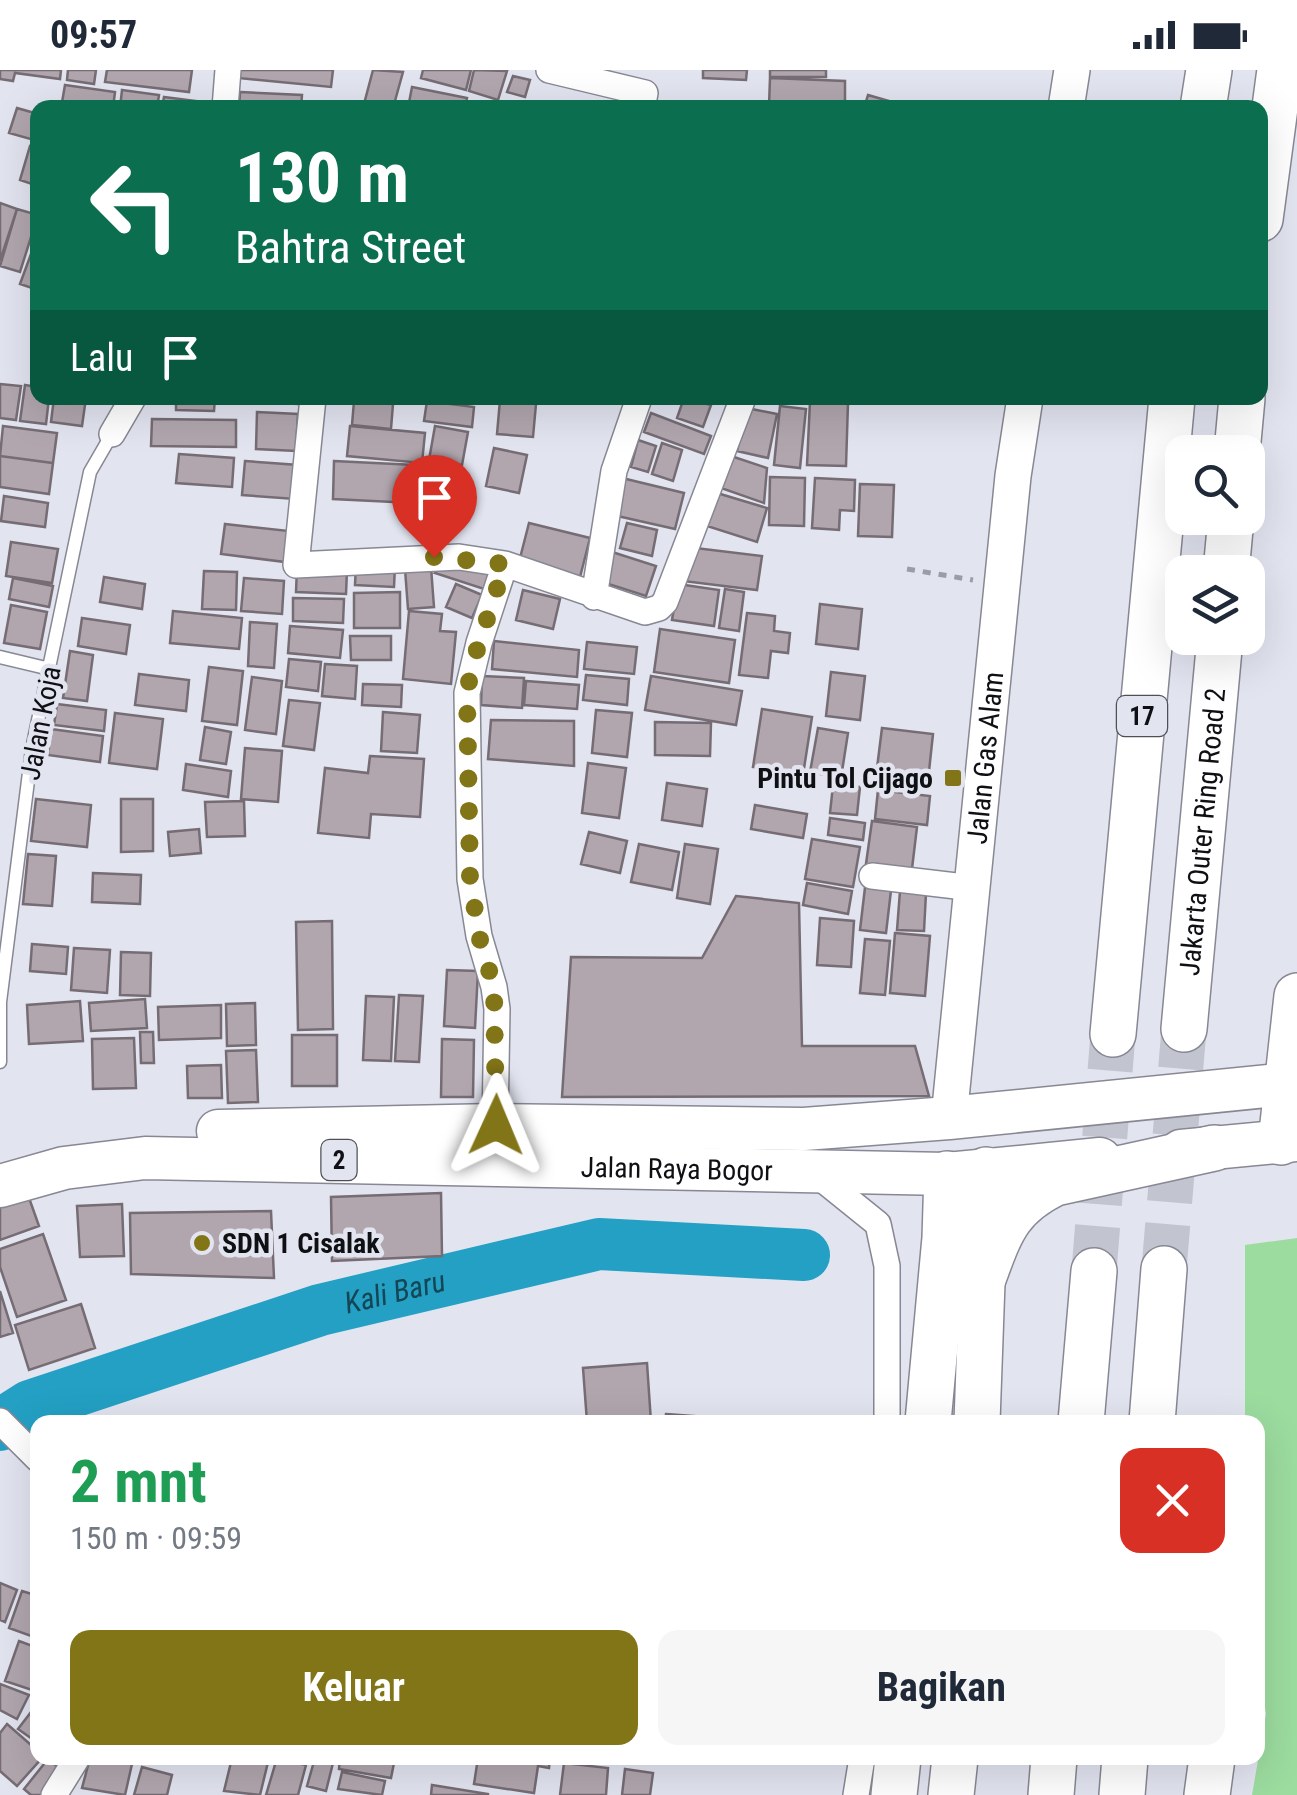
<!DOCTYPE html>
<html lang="id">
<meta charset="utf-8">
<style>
:root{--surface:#fff;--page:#f6f6f7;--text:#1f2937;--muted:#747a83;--accent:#827518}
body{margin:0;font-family:"Roboto Condensed",sans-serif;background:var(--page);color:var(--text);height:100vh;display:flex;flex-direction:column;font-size:38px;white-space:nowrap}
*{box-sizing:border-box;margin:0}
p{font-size:32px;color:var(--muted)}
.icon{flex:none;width:55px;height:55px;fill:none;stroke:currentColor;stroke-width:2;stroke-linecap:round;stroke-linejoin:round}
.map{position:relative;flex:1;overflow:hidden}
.side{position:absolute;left:30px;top:1345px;width:1235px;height:350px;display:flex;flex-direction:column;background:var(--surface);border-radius:20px;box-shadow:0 10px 40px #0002}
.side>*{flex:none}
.banner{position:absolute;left:30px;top:30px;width:1238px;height:305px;border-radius:20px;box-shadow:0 10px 40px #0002;background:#0b6e4f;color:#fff;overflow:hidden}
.controls{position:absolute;left:1165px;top:365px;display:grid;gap:20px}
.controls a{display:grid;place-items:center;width:100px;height:100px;border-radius:20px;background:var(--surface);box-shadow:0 10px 40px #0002;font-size:50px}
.pin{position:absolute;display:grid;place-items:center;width:85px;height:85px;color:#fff;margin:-102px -42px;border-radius:50% 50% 50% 0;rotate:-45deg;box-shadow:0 0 10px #0007}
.pin .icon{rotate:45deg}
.me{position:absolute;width:110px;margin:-55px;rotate:1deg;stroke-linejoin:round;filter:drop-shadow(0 0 8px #0008)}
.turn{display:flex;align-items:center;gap:35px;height:210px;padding:0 40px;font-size:45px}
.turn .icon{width:130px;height:130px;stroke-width:2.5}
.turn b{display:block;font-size:70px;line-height:85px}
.then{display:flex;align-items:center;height:95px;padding:0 40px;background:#0003;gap:20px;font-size:38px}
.round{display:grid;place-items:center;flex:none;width:105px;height:105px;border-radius:20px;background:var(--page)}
.summary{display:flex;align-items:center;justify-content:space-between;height:170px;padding:0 40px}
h1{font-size:60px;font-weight:700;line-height:75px;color:#1e9e55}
.primary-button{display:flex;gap:20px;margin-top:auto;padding:20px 40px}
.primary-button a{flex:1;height:115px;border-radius:20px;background:var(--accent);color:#fff;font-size:40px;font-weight:700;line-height:115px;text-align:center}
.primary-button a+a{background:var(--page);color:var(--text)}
.status{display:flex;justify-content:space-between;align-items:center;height:70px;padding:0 50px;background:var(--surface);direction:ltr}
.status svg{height:28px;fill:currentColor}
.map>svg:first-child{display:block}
.green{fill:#9cdc9f}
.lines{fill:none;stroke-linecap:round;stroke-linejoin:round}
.river{stroke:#23a0c4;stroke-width:52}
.building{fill:#b1a6ae;stroke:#766c74;stroke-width:2.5}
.motorway-tunnel{stroke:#c2c4cf;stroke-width:45;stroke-dasharray:45 22;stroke-linecap:butt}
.service-casing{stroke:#878893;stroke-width:15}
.minor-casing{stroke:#878893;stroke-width:28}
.secondary-casing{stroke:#878893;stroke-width:38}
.trunk-casing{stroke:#878893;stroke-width:45}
.motorway-casing{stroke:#878893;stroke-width:48}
.path{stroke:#9b9da6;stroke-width:5;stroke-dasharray:8 8;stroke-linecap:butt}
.service{stroke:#fff;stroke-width:12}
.minor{stroke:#fff;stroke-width:25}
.secondary{stroke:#fff;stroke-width:35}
.trunk{stroke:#fff;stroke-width:42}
.motorway{stroke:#fff;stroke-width:45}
.route{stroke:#827518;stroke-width:18;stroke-dasharray:0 32.4}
.poi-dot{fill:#827518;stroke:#e2e4f0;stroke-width:4}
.labels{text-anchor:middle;stroke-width:9;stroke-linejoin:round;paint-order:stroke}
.shield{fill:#e2e4f0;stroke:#4e5056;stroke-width:2.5}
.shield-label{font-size:25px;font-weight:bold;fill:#0f1014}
.street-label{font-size:28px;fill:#0f1014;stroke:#e2e4f0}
.poi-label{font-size:28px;font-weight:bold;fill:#0f1014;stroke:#e2e4f0;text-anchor:end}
.water-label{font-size:30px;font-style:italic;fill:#144655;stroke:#e2e4f0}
</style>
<div class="status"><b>09:57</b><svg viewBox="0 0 49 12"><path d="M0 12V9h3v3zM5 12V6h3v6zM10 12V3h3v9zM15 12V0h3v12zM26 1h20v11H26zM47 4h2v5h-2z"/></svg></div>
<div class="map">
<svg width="1297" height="1725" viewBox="0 0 1297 1725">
<rect width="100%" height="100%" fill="#e2e4f0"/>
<path class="green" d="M1297 1168V1725H1252L1266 1644 1258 1590V1352H1245V1175Z"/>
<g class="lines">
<path class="river" id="s1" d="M0 1355 30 1336 320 1240 599 1174 804 1185"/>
</g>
<path class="building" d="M0 0H61L60 9 15 3 13 11 0 9Z
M68 0H96L94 14 67 10Z
M107 0H192L189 22 105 12Z
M239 0H333L331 17 238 8Z
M373 0 403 2 393 38 364 34Z
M423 0H471L466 20 421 8Z
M474 0 507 1 498 30 469 21Z
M703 0H747L746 10 703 8Z
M770 0H826V7H770Z
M513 6 530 10 525 27 507 22Z
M770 8 845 11V38L769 36Z
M65 15 115 22 113 38H61Z
M412 17 467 28 465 38H408Z
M122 20 159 25 157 38H120Z
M240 22 302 25 301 38H239Z
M868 25 913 38H864Z
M164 27 204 32 203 38H162Z
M17 38 38 44 34 70 9 63Z
M30 76 38 78V116L20 110Z
M0 133 17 139 0 191Z
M17 139 38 145 20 202 0 196Z
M31 184 38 186V220L20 214Z
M0 314 21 316 16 350 0 348Z
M25 315 38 317V328H49L46 354 20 351Z
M54 328H86L82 356 51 352Z
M176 328H215L214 341 176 340Z
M251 328H298L297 334 251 331Z
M684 328 711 335 703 357 677 348Z
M500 330 536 334 533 367 497 364Z
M354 331 393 334 391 359 352 355Z
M427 331 474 337 472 357 424 351Z
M810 331 848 333 846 396 807 395Z
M780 336 806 339 800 398 774 395Z
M747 338 777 344 768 388 737 381Z
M257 342 298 344 296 381 256 379Z
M651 343 711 366 704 384 644 362Z
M152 349 236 350V377L151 376Z
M3 356 57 363 53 393 0 386Z
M350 356 425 363 422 393 347 386Z
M435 356 468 362 462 395 429 390Z
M638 370 656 376 648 402 631 397Z
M662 373 682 380 673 411 652 404Z
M494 378 527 385 519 423 486 416Z
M179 384 234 388 232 417 176 413Z
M0 386 53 393 49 424 0 417Z
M731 386 767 398 764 433 721 418Z
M245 391 298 395 295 429 242 425Z
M334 391 415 395 413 433 333 429Z
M428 396 457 400 451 444 422 440Z
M770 407 805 408 804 456 769 455Z
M622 408 684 423 675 459 613 445Z
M815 408 855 410 854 441 840 440 839 460 812 458Z
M860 414 894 415 892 467 858 466Z
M717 423 767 438 757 472 707 456Z
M4 426 48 433 45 457 1 451Z
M529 453 590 468 580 507 519 492Z
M627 453 657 460 652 486 620 478Z
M225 454 289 461 285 492 221 484Z
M11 472 58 479 52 513 6 506Z
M687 477 762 486 757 520 683 511Z
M609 481 656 496 646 526 599 511Z
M447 493 492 495 484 519 435 503Z
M356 494 395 495 394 517 355 515Z
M297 497 347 500 346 524 296 522Z
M431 497 434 537 408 539 405 499Z
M204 501 237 502 236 540 202 539Z
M104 507 145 514 142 539 100 532Z
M13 508 53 516 49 537 9 529Z
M244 508 284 511 282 544 241 541Z
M456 514 482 525 472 548 446 537Z
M678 514 719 520 714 556 672 550Z
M725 519 744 522 739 561 719 558Z
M523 520 560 529 553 559 516 550Z
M400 522V558H354V523Z
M293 528 344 529 343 553 293 551Z
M820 534 862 539 858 579 816 574Z
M11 535 47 542 40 579 4 573Z
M173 541 242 548 239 579 170 573Z
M409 541 442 544 440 561 456 562 451 614 403 609Z
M747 543 775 546 774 561 790 563 788 583 771 581 768 608 739 605Z
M82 548 130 555 126 584 78 576Z
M250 552 277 554 274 598 248 596Z
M290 556 343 560 340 588 288 583Z
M660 559 735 570 729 613 654 602Z
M350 566H391V590H351Z
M494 571 579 580 577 607 492 599Z
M587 572 637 577 634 604 584 599Z
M70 581 93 585 87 631 63 628Z
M289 589 321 592 318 621 286 617Z
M325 594 357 596 355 629 322 626Z
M209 597 243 601 237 655 202 651Z
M831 602 865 606 860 650 826 646Z
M139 604 189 610 186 641 135 635Z
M586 605 629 609 627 635 583 630Z
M482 606 524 608 522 638 481 635Z
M651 606 742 621 736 655 645 640Z
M252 607 282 611 276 664 245 660Z
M526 611 579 615 577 639 524 635Z
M363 614 402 615 401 637 362 635Z
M289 630 320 633 314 680 283 676Z
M57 634 106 640 104 661 54 655Z
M762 639 812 647 803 705 753 697Z
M596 640 632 643 627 687 592 683Z
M383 642 420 645 417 683 381 681Z
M115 643 163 649 157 699 109 693Z
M491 650 574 651V696L488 689Z
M655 652 711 653 710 686 655 685Z
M205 657 231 662 226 694 200 690Z
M818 658 848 663 841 708 810 702Z
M882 658 933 664 927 720 875 714Z
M51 659 103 666 100 692 48 685Z
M245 678 282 681 278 732 241 729Z
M370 686 424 689 420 747 371 744 369 768 318 763 325 698 368 703Z
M588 693 626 698 619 748 582 743Z
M186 694 231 701 228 727 183 720Z
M667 713 707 719 702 756 662 750Z
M833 715 860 717 857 745 830 743Z
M878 720 930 726 927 755 875 749Z
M36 729 91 735 87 777 31 771Z
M121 729H153V781L121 782Z
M244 731 245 766 207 767 205 732Z
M755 735 807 744 803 768 751 759Z
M830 748 865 753 863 770 828 765Z
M872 751 917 757 911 807 865 801Z
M199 759 201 783 170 786 168 762Z
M589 762 627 771 620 803 581 794Z
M812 769 860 777 853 817 805 809Z
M639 774 679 782 672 820 631 812Z
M685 774 718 779 710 834 677 828Z
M28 784 56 786 52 836 23 834Z
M93 803 141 805 140 834 92 832Z
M866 809 892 812 886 863 860 860Z
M807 813 852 821 848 844 803 835Z
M900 821 926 823 924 861 897 860Z
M736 826 799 833 802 976H915L929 1026 562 1027 571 887 702 888Z
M820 848 854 851 851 897 817 895Z
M332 851 333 959 298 960 296 852Z
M895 863 930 866 925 926 890 923Z
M865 869 890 871 885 925 860 923Z
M32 874 68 877 66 904 30 901Z
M74 878 110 880 107 923 71 920Z
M121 882 151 883 150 926 120 925Z
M447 900 478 901 475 958 444 956Z
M399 925 423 926 419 992 395 991Z
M366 926 394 927 391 991 363 990Z
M145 929 147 958 91 961 89 933Z
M80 931 83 971 29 974 27 935Z
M255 933 256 975 227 976 226 934Z
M221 935V968L159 970 158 937Z
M140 962H153L154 993H141Z
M292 965H337V1016H292Z
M134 968 136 1018 93 1019 92 969Z
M442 969 474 970 473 1027H441Z
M256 980 258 1032 228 1033 226 981Z
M221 995 222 1028H188L187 996Z
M441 1123 442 1186 332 1191 331 1127Z
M28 1125 39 1156 0 1170V1135Z
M122 1134 124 1186 80 1187 77 1136Z
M271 1141 274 1208 131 1204 130 1143Z
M43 1164 66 1230 17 1247 0 1197V1179Z
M0 1221 13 1263 0 1267Z
M81 1234 95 1278 29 1300 15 1255Z
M647 1293 651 1352H587L583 1298Z
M666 1344 774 1352H665Z
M0 1513 17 1520 5 1552 0 1550Z
M22 1521 38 1526V1548L31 1566 9 1558Z
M19 1571 38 1578V1622L5 1611Z
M0 1614 29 1625 17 1649 0 1640Z
M38 1633V1673L18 1659Z
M7 1654 38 1681V1688H42L17 1716 0 1701V1663Z
M90 1688H108L132 1694 125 1725 82 1718Z
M232 1688H269L260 1725 224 1721Z
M277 1688 306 1695 298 1725H266Z
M315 1688 333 1693 326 1721 307 1716Z
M340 1688H395L391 1708 339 1699Z
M478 1688H550L549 1698 538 1696 534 1723 474 1714Z
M48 1689 63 1701 45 1725H31L24 1719Z
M564 1693 608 1698 606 1725H560Z
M142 1697 172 1705 167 1725H134Z
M625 1699 653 1703 650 1725H622Z
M342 1702 385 1711 382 1725 338 1719Z
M432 1715 488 1724V1725H431Z"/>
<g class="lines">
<path class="motorway-tunnel" d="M1164 1199 1184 959
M1094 1201 1113 964"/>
<g class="service-casing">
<path id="service" d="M0 587 50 599
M0 992V932L32 679 90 402 112 364"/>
</g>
<g class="minor-casing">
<path id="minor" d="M549 0 645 23 642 38
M225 38 228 0
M313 328 296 495 459 487 505 494 645 542 659 538 665 532 743 328
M112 364 133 328
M594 527 614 401 639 328
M872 806 973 818
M495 1055 497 939 494 917 479 866 470 809 467 623 479 573 505 494
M811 1100 878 1154 887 1196V1352
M0 1351 38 1389
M54 1725 77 1688
M856 1725 862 1688"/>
</g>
<g class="secondary-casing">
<g id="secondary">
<path d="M1066 38 1072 0"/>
<path id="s2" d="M949 1048 1013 406 1025 328"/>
</g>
</g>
<g class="trunk-casing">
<g id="trunk">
<path d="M218 1061 495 1055 804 1059 949 1048 1297 1013"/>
<path d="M1181 1081 1297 1070"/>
<path id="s3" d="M0 1116 64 1098 145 1088 947 1104 1100 1089"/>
</g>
</g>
<g class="motorway-casing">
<g id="motorway">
<path d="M1203 38 1209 0"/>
<path d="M1260 149 1280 0"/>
<path d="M1237 382 1242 328"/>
<path d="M1226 502 1231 448"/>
<path id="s4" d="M1184 959 1220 568"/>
<path d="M1113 964 1172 328"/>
<path d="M1281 1072 1297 926"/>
<path d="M982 1211C1000 1163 1006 1137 1055 1113L1214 1078"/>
<path d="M928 1352 945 1168 947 1104"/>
<path d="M977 1352 986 1100"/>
<path d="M1081 1352 1094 1201"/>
<path d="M1152 1352 1164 1199"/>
<path d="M894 1725 898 1688"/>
<path d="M951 1725 955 1688"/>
<path d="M1051 1725 1054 1688"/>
<path d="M1122 1725 1125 1688"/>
<path d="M1207 1725 1212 1688"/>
</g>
</g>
<path class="path" d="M907 499 973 510"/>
<use href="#service" class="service"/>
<use href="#minor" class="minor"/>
<use href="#secondary" class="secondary"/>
<use href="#trunk" class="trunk"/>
<use href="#motorway" class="motorway"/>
</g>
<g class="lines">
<path class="route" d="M434 487 505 494 472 595 467 623 470 808 479 866 494 917 496 1055"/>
</g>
<g class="poi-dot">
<rect x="943" y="698" width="20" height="20" rx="5"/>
<circle cx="202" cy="1173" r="10"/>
</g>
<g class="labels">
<g class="shield">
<rect x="1117" y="626" width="50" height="40" rx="8"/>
<rect x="321.5" y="1070" width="35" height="40" rx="8"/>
</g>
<g class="shield-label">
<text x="1142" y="655">17</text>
<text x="339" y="1099">2</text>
</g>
<g class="street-label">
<text transform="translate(40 653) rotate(-79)" y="10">Jalan Koja</text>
<text dy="10" stroke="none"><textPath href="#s2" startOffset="362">Jalan Gas Alam</textPath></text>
<text dy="10" stroke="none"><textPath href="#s4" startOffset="198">Jakarta Outer Ring Road 2</textPath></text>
<text dy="10" stroke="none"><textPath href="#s3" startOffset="680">Jalan Raya Bogor</textPath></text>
</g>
<g class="poi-label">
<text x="933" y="718">Pintu Tol Cijago</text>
<text x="222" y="1183" text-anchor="start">SDN 1 Cisalak</text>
</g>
<g class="water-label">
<text dy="10" stroke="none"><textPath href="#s1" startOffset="418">Kali Baru</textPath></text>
</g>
</g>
</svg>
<div class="controls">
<a><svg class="icon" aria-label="search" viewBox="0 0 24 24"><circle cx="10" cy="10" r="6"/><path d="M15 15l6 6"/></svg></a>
<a><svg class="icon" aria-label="layers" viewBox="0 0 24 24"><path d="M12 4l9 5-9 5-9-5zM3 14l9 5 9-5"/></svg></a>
</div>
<div class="pin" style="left:434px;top:487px;background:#d93025"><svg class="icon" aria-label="arrive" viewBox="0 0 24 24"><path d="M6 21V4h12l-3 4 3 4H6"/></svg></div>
<svg class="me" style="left:496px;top:1055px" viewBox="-20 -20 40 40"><path d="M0-17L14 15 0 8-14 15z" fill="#827518" stroke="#fff" stroke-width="4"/></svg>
<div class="banner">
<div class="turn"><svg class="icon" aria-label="left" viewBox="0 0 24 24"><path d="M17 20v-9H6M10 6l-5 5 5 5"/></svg><div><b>130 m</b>Bahtra Street</div></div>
<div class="then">Lalu<svg class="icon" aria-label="arrive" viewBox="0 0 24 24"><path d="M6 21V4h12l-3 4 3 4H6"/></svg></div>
</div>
<section class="side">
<div class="summary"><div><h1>2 mnt</h1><p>150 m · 09:59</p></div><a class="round" style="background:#d93025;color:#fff"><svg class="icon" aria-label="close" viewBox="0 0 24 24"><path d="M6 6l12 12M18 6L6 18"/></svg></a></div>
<div class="primary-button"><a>Keluar</a><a>Bagikan</a></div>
</section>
</div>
